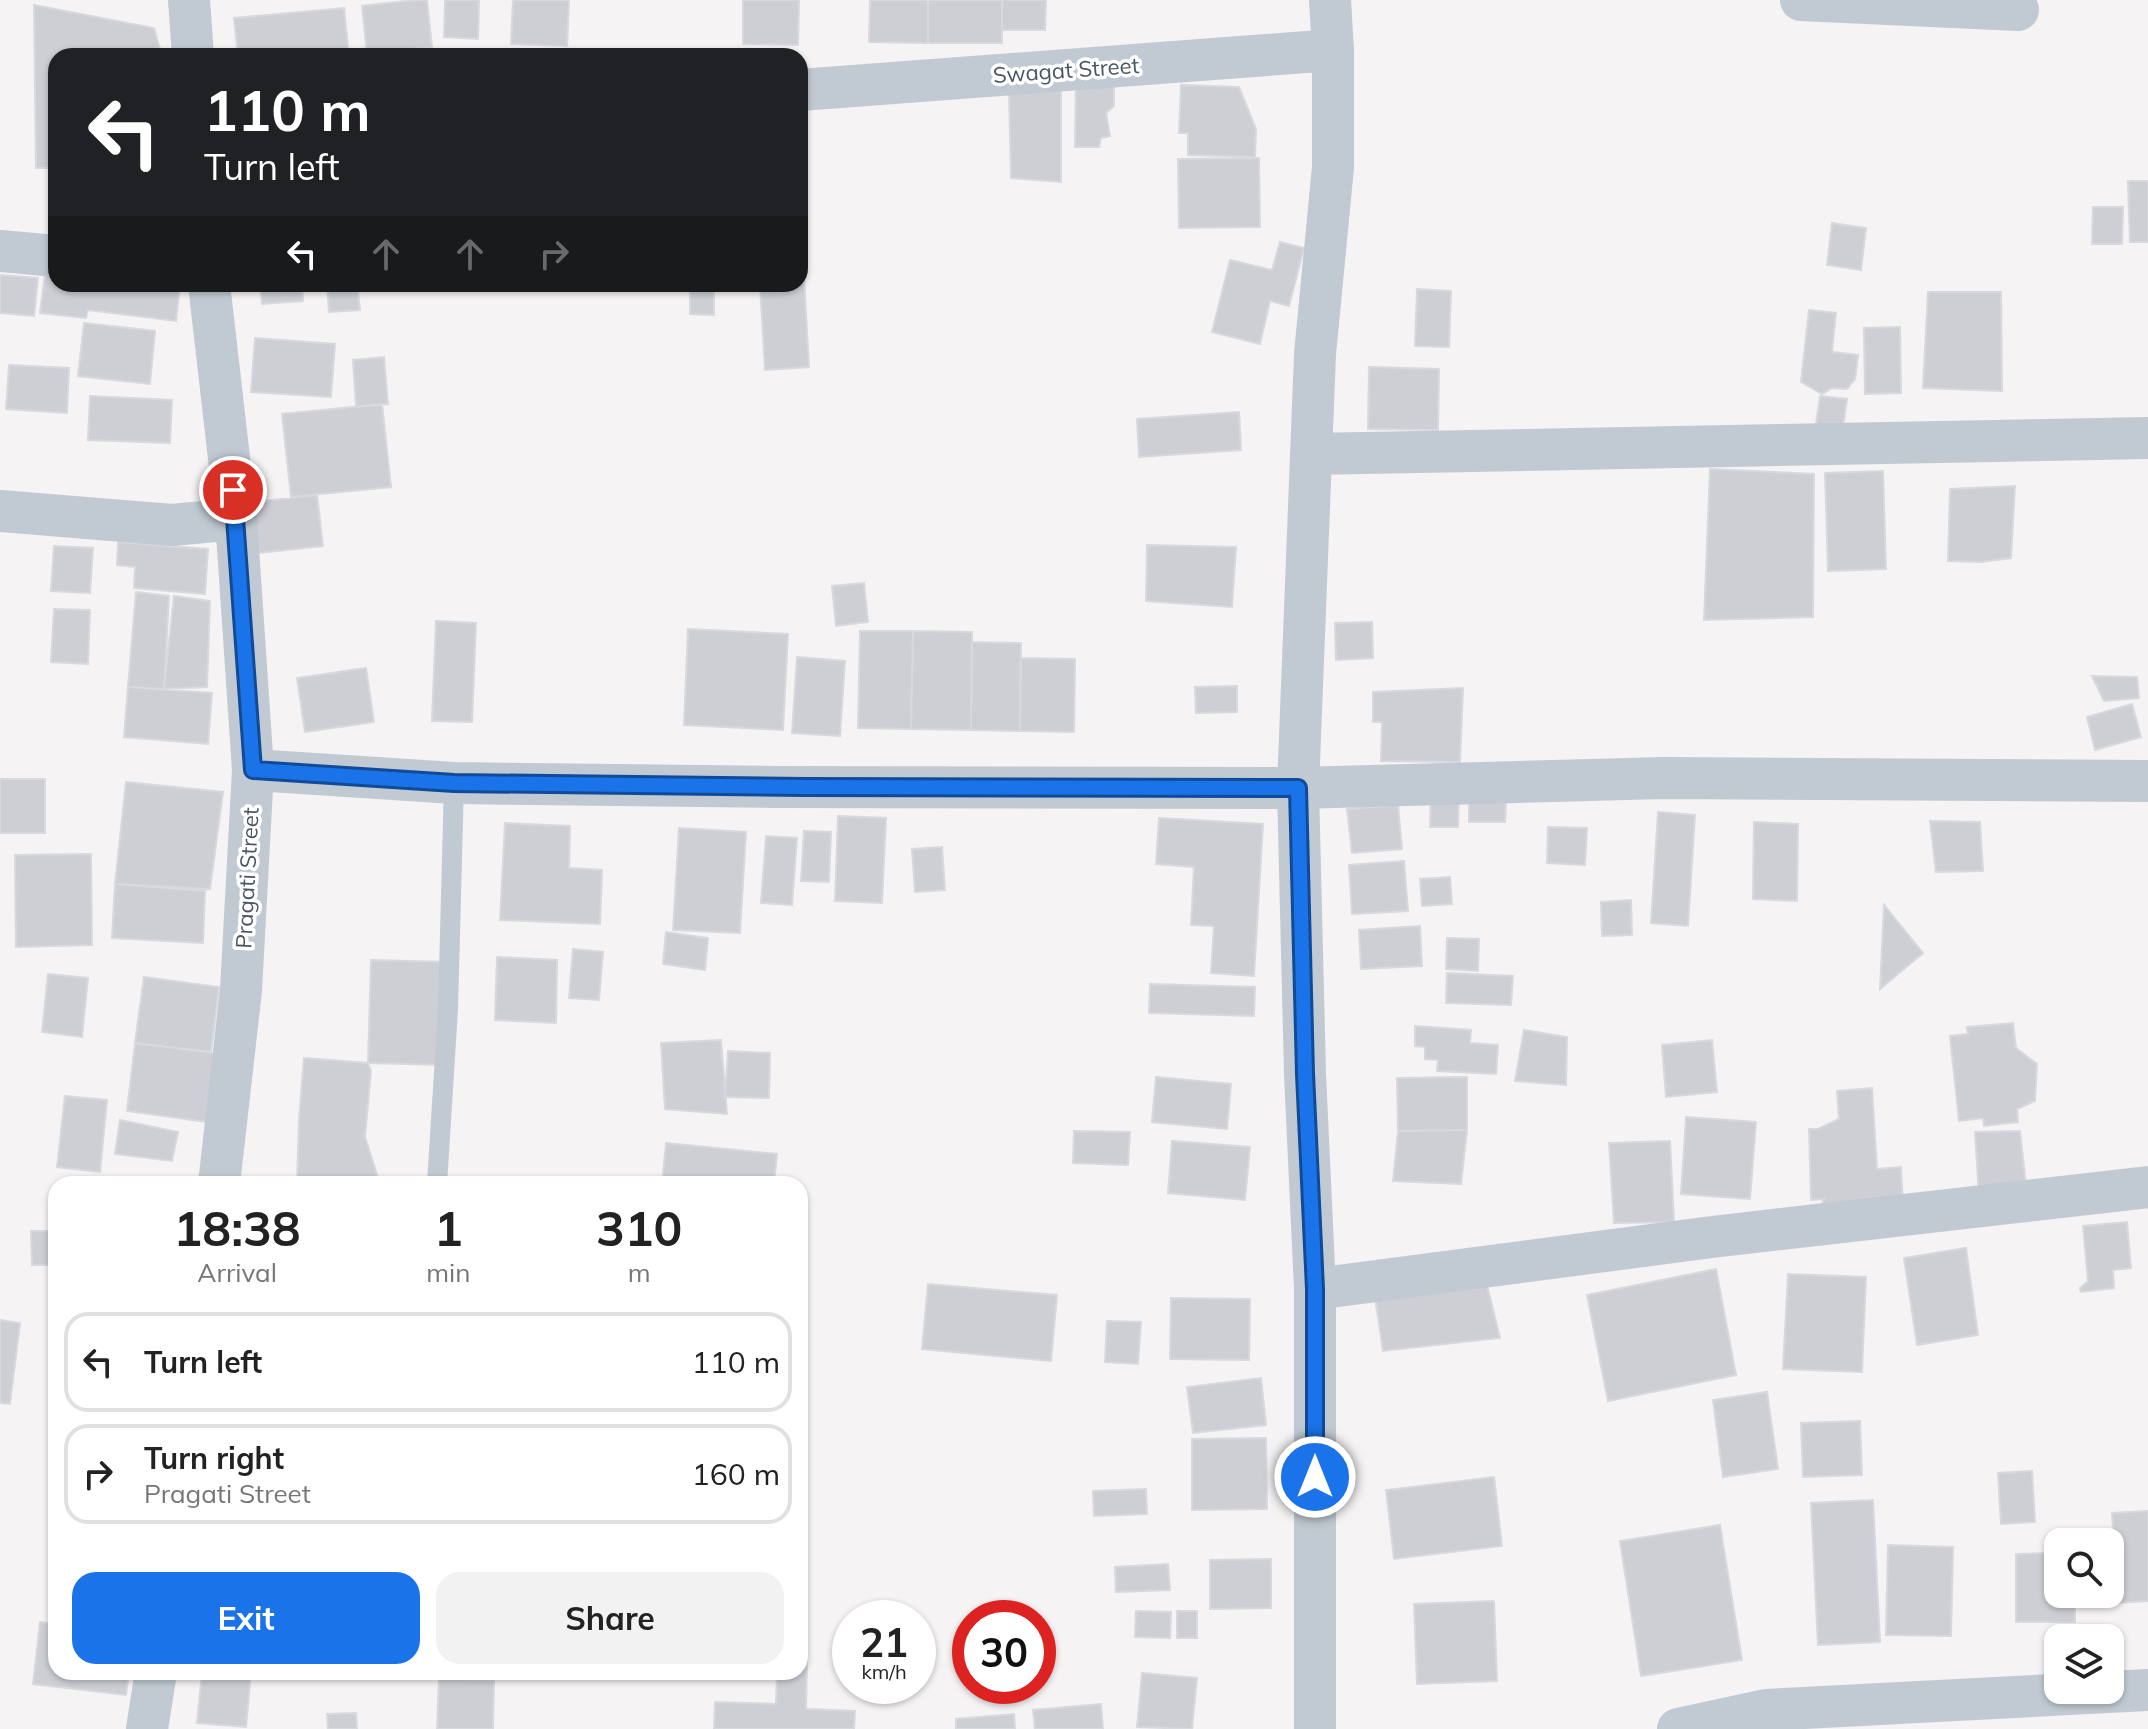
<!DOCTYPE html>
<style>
:root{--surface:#fff;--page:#f2f2f2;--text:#222;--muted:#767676;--line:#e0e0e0;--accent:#1a73e8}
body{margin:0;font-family:Mulish,sans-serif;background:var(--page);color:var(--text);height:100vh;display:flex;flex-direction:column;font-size:30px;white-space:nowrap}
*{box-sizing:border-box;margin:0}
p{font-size:26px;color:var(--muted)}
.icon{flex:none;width:44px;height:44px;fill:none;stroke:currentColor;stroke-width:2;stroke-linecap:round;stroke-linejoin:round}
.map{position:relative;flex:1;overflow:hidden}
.drawer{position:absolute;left:48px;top:1176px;width:760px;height:504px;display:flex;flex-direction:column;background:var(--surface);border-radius:24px;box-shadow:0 2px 6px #0004}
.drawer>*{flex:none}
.hud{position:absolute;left:48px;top:48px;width:760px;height:244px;border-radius:24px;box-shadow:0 2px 6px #0004;background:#202124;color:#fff;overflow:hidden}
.tools{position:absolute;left:2044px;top:1528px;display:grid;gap:16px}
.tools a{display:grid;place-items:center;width:80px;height:80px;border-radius:16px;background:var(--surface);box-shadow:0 2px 6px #0004;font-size:40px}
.speed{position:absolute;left:832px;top:1600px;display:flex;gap:16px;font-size:40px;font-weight:700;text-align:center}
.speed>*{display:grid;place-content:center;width:104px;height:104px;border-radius:50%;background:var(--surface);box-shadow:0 2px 6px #0004;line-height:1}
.speed small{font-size:20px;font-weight:400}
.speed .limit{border:12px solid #d22;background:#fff;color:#111}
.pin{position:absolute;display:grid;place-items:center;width:68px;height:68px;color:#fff;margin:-34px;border:4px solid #fff;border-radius:50%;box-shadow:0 2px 8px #0007}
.me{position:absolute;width:88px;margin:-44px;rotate:0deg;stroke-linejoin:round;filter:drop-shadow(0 0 6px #0008)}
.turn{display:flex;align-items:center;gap:28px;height:168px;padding:0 24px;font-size:36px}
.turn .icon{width:104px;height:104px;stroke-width:2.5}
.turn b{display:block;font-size:56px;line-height:68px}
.lanes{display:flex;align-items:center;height:76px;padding:0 24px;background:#0003;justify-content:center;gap:40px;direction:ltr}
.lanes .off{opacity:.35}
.eta{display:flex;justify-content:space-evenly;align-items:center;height:136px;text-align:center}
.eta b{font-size:48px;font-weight:700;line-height:56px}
.cta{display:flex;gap:16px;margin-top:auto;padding:16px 24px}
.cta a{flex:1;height:92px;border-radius:24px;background:var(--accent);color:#fff;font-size:32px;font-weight:700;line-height:92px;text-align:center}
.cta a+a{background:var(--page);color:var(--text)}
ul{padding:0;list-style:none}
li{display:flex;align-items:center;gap:24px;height:100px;margin:0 16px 12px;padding:0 8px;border:4px solid var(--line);border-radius:24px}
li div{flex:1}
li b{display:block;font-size:30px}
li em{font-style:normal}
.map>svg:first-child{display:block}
.building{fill:#cdcfd5;stroke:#d7d9de;stroke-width:2}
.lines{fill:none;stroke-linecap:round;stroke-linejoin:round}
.service{stroke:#c1cad2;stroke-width:20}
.minor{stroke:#c1cad2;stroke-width:42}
.route-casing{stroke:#114b97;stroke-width:20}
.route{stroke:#1a73e8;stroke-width:14}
.labels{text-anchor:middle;stroke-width:7;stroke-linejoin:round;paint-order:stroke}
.street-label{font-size:22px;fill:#4a5661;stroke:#fff}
</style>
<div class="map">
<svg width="2148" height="1729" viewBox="0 0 2148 1729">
<rect width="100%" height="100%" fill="#f5f3f3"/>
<path class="building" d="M414 0H427L432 47 367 54 362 6Z
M445 0H479L478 39 444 37Z
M513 0H569L567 46 511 44Z
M743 0H799L798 45 743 44Z
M870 0H928V43L869 42Z
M928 0H1002V43H928Z
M1002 0H1046L1045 30H1002Z
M34 5 154 28 162 56H56V168H36Z
M344 8 349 56H238L234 18Z
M1076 75H1114V106L1106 113 1110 136 1101 138 1099 147H1075Z
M1181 85 1239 87 1256 129 1255 157 1188 155V133H1179Z
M1061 88V182L1011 178 1009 91Z
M1259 158 1260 227 1179 228 1178 159Z
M2128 181H2148V242H2130Z
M2093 207H2123L2122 244H2092Z
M1832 223 1866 228 1861 270 1827 265Z
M1280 242 1304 248 1289 306 1270 301 1260 344 1212 332 1230 260 1272 270Z
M800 260H803L809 367 765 370 760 284H800Z
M46 266 56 267V284H180L176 321 88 310 86 318 40 313Z
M0 275 38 278 34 316 0 313Z
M260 284H302L303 301 262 304Z
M327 284H357L360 310 329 312Z
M690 288H714V315L690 314Z
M1417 289 1451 291 1449 347 1415 346Z
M1928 292H2001L2002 391 1923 388Z
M1809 310 1836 313 1832 352 1858 355 1855 379 1847 389 1832 388 1822 394 1801 382Z
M84 323 155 331 150 384 78 376Z
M1900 327 1901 393 1865 394 1864 328Z
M255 338 335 344 331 397 251 392Z
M384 357 388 404 356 407 353 360Z
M9 365 69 368 67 413 6 409Z
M1369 367 1439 369 1438 430 1368 429Z
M90 396 172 400 170 443 88 440Z
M1820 396 1847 399 1842 434 1815 431Z
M382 404 391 487 291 497 282 414Z
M1239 412 1241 450 1139 457 1137 419Z
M1710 469 1814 474 1813 617 1704 620Z
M1883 471 1886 569 1828 571 1825 473Z
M2015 486 2011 558 1981 562 1948 561 1950 489Z
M317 495 323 546 259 553 253 502Z
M118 542 208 549 205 594 134 588 135 567 117 565Z
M1147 545 1236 547 1232 607 1146 601Z
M54 546 93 548 90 593 51 591Z
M864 583 868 622 836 626 832 586Z
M136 592 169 596 164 689 128 687Z
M174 596 210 601 207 687 164 689Z
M54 609 90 610 88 664 51 662Z
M436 621 476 623 472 722 432 721Z
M1372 622 1373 658 1336 660 1335 623Z
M688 629 788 634 783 730 684 725Z
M860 631H913L911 729 858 728Z
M913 631 972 632 971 730 911 729Z
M972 642 1021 643 1020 731 971 730Z
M797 657 845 661 840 736 792 733Z
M1021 658 1075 659 1074 732 1020 731Z
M366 668 374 722 305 732 297 678Z
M2092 676 2137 677 2139 698 2104 701Z
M1237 686V712L1196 713 1195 687Z
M128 687 212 693 208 744 124 737Z
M1463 688 1460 762 1381 761 1382 722H1373V692Z
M2132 704 2141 737 2095 750 2087 717Z
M0 779H45V833H0Z
M126 782 223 792 210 889 115 884Z
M1431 793 1459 794 1458 827H1430Z
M1469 799H1506L1505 822H1469Z
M1398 805 1402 849 1352 853 1347 809Z
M1658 812 1695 815 1688 926 1651 923Z
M838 816 886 818 882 903 835 901Z
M1159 818 1263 824 1254 976 1211 973 1214 926 1191 925 1194 867 1156 864Z
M1930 821 1980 822 1983 871 1936 872Z
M1754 822 1798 824 1797 901 1753 899Z
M505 823 570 826 569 868 602 870 600 924 500 920Z
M1548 827 1587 828 1585 865 1547 863Z
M679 828 746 832 740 933 673 930Z
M804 831 831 832 829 882 801 881Z
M766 836 797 838 792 905 761 903Z
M942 847 945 890 915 892 912 849Z
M91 854 92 945 16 947 15 855Z
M1404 861 1408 911 1352 914 1349 865Z
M1450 877 1452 904 1422 906 1420 879Z
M115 884 205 891 203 943 112 938Z
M1631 900 1632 935 1602 936 1601 902Z
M1884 905 1923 953 1880 989Z
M1420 926 1422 966 1361 969 1359 930Z
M666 932 708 938 705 970 663 964Z
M1447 938 1479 939 1478 971 1446 969Z
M573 949 603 952 599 1000 569 998Z
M497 957 557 960 556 1023 495 1020Z
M371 960 447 962 444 1065 368 1063Z
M1447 973 1513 976 1511 1005 1446 1003Z
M48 974 88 978 82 1037 42 1032Z
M144 977 219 987 211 1052 135 1043Z
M1150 984 1255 987 1254 1016 1149 1013Z
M2013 1023 2016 1048 2037 1064 2035 1101 2017 1109 2018 1122 1984 1126 1983 1118 1959 1121 1950 1036 1968 1034 1967 1027Z
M1415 1026 1471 1030 1470 1043 1498 1045 1496 1074 1437 1071 1438 1060 1425 1059V1047L1415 1046Z
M1524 1030 1567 1037 1566 1085 1515 1081Z
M721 1040 727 1114 665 1109 661 1043Z
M1712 1040 1717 1092 1666 1097 1662 1045Z
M135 1043 216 1053 208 1122 127 1111Z
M728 1051 770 1053 769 1098 725 1097Z
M304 1058 368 1063 371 1071 365 1137 380 1184H297L299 1119Z
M1156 1077 1231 1084 1227 1129 1152 1122Z
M1467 1077V1130L1398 1131 1397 1078Z
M1872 1088 1877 1169 1901 1167 1903 1205 1819 1210 1824 1199 1811 1200 1809 1129H1818L1839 1119 1837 1091Z
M65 1096 107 1100 100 1172 57 1167Z
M1686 1117 1756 1122 1750 1199 1681 1194Z
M120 1120 178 1132 172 1161 115 1154Z
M1467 1130 1461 1184 1393 1181 1398 1131Z
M1074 1131 1130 1132 1128 1165 1073 1163Z
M2020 1131 2027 1195 1979 1196 1975 1132Z
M1172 1141 1250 1147 1245 1200 1168 1193Z
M1670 1141 1674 1222 1614 1223 1609 1143Z
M666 1143 777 1154 774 1184H662Z
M2127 1222 2131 1268 2113 1270 2114 1288 2081 1292 2080 1288 2088 1281 2083 1226Z
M31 1231H56V1265H32Z
M1966 1248 1978 1335 1917 1345 1904 1258Z
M1716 1269 1736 1375 1608 1401 1587 1295Z
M1788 1274 1866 1277 1862 1372 1783 1369Z
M56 1276V1320L50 1319Z
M1486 1281 1500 1338 1383 1351 1375 1297Z
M928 1284 1057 1295 1051 1361 922 1349Z
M1171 1298 1250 1299 1249 1360 1170 1359Z
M0 1320 20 1323 10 1404 0 1403Z
M1107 1321 1141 1322 1138 1364 1105 1362Z
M1261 1378 1266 1425 1193 1433 1187 1387Z
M1767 1392 1778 1469 1723 1477 1713 1400Z
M1860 1421 1862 1475 1803 1477 1801 1423Z
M1266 1438 1267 1509 1192 1510V1439Z
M2032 1471 2035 1522 2001 1524 1998 1473Z
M1494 1477 1502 1546 1394 1559 1386 1490Z
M1146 1489 1147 1514 1094 1516 1093 1491Z
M1873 1500 1880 1642 1818 1645 1811 1503Z
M2148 1511V1601L2117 1603 2112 1513Z
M1720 1525 1742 1660 1641 1676 1620 1541Z
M1888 1545 1953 1547 1951 1636 1886 1635Z
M2058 1553V1594H2075V1622H2016V1554Z
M1271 1559V1608L1210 1609V1560Z
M1168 1564 1170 1590 1116 1592 1115 1567Z
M56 1565V1618L51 1617Z
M1494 1601 1497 1681 1417 1684 1414 1604Z
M1136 1611 1171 1612 1170 1638 1135 1637Z
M1177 1611H1197V1638H1177Z
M40 1622 56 1624V1672H129L126 1695 33 1684Z
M800 1660 807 1661 806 1709 855 1711 854 1729H714L715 1702 776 1704 777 1672H800Z
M202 1672H251L246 1727 197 1723Z
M1142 1673 1197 1678 1192 1729 1137 1727Z
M439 1678 494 1680 493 1729H437Z
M1101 1704 1103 1729H1035L1033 1710Z
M356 1713 357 1729H328L327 1714Z
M1014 1714 1015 1729H956V1719Z"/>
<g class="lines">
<path class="service" d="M437 1184 448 1009 454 783"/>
<path class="minor" d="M189 0 193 56
M1801 0 2018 10
M800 90 1333 50
M0 251 56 256
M209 284 236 519 253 770 241 990 219 1184
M1311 454 2148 438
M0 511 172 525 236 519
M253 770 454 783 775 787 1298 788 1664 778 2148 781
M1315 1289 1712 1237 2148 1187
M147 1729 156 1672
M1315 1729V1289L1305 1074 1298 788 1315 354 1333 167V50L1330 0
M1678 1729 1766 1710 2148 1690"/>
</g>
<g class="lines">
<g class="route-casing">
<path id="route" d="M233 490 253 770 454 783 805 787 1298 788 1305 1074 1315 1289V1477"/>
</g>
<use href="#route" class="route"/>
</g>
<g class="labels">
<g class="street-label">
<text transform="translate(1066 70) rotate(-4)" y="8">Swagat Street</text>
<text transform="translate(247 878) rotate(-87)" y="8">Pragati Street</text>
</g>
</g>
</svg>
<div class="tools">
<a><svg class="icon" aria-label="search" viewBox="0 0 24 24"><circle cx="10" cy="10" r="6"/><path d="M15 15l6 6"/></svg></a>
<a><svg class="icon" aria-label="layers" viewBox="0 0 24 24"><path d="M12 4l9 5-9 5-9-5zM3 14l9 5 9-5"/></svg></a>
</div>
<div class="speed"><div>21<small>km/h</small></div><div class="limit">30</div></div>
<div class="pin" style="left:233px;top:490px;background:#d93025"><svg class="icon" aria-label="arrive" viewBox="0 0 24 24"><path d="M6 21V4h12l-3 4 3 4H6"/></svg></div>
<svg class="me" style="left:1315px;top:1477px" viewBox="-20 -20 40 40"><circle r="17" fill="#1a73e8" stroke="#fff" stroke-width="3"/><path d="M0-11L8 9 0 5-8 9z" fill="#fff"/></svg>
<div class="hud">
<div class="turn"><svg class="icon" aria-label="left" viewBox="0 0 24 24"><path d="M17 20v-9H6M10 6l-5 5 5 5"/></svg><div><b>110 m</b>Turn left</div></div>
<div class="lanes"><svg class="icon" aria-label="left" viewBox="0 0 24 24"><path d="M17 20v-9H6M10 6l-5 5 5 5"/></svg><svg class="icon off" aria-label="ahead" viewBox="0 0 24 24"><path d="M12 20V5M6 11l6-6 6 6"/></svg><svg class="icon off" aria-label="ahead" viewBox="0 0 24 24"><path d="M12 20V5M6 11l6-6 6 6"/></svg><svg class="icon off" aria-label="right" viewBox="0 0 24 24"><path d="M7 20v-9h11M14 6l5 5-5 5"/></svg></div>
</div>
<section class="drawer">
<div class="eta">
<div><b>18:38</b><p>Arrival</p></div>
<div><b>1</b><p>min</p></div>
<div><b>310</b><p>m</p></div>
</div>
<ul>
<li><svg class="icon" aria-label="left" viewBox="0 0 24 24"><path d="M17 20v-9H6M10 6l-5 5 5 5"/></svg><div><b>Turn left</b></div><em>110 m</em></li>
<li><svg class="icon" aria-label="right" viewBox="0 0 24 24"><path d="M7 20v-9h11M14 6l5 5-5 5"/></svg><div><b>Turn right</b><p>Pragati Street</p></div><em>160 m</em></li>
</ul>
<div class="cta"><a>Exit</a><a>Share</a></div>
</section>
</div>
